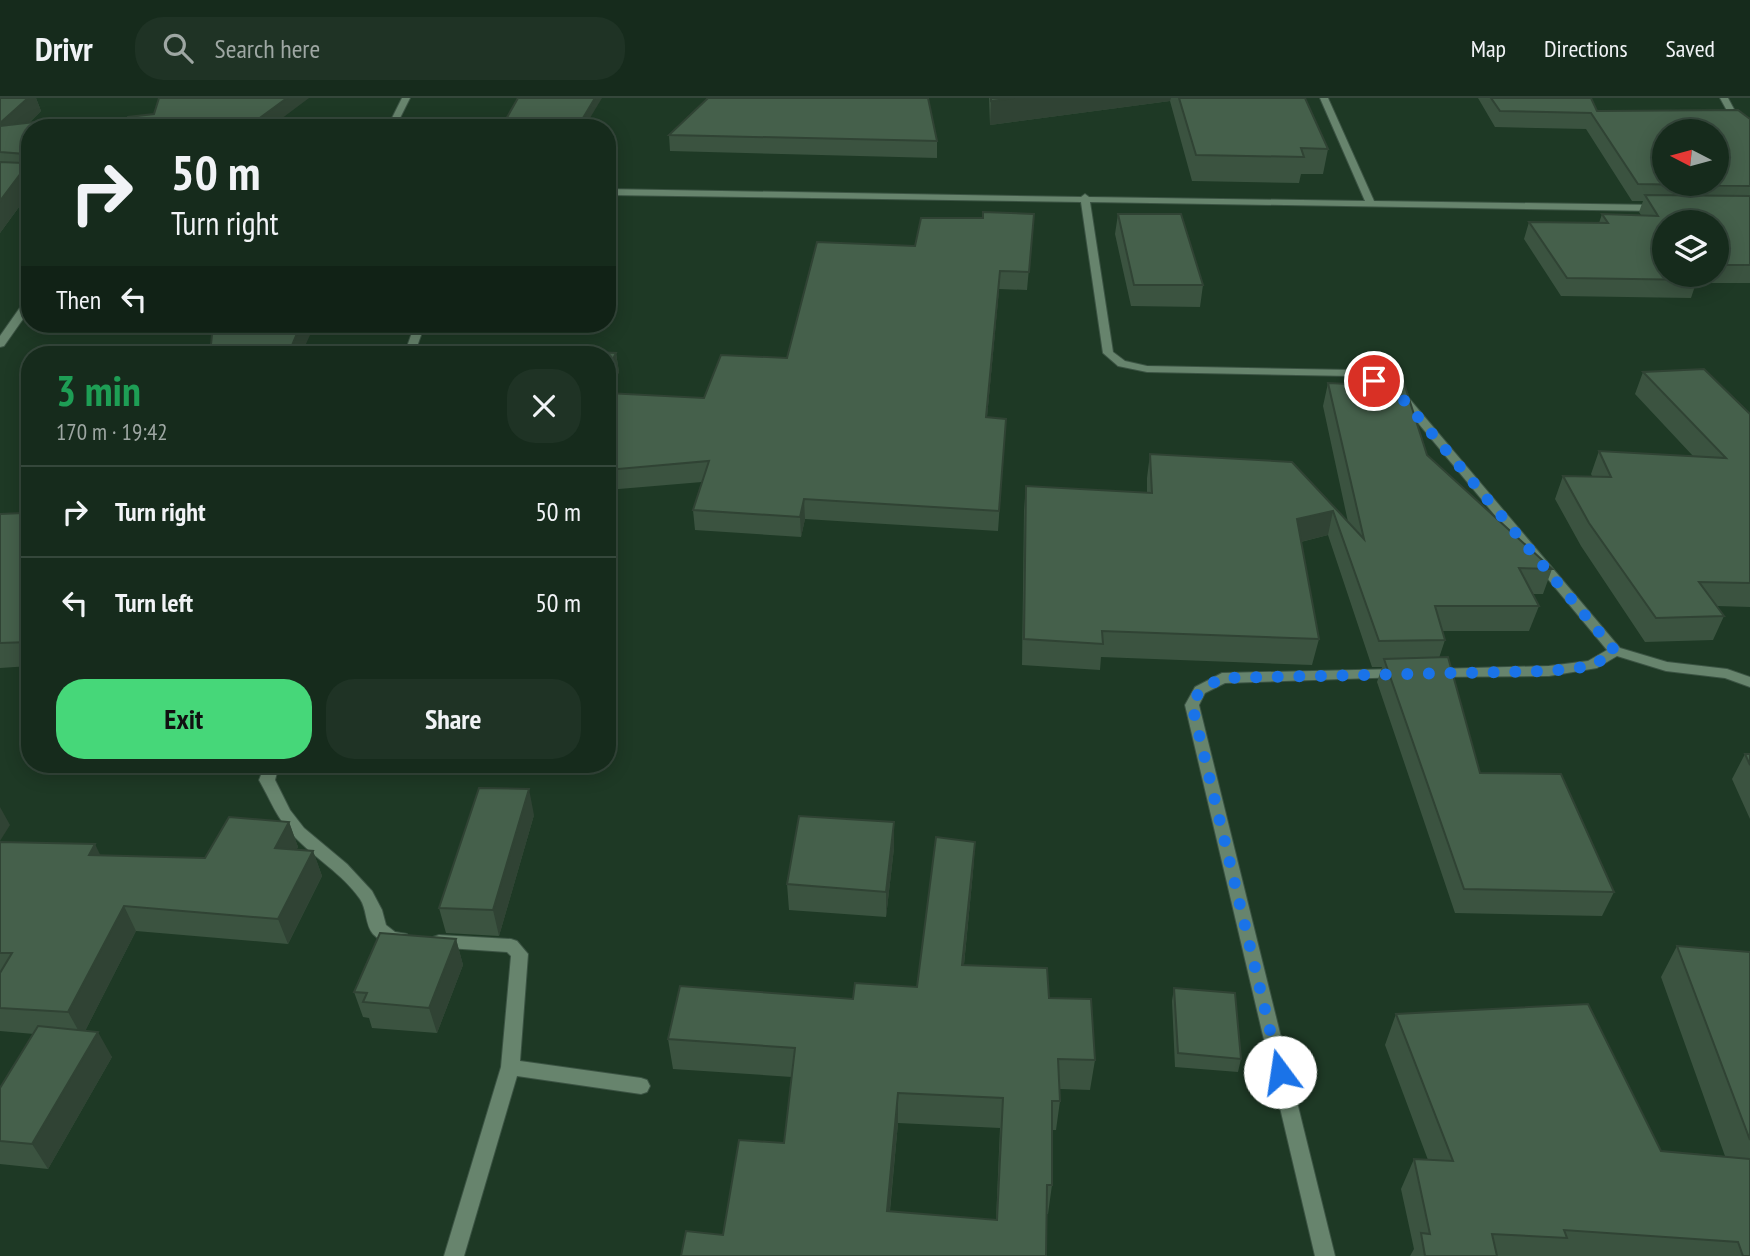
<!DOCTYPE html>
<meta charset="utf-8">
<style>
:root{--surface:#162b1c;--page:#1f3325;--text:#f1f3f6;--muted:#9ea7a3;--line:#35473b;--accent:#46d779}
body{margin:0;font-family:"PT Sans Narrow",sans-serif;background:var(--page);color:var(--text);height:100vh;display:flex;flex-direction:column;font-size:26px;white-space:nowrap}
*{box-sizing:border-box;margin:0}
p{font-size:23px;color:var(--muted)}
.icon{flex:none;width:38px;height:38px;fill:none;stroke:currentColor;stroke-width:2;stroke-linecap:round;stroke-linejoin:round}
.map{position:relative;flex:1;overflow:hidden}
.side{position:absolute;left:21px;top:248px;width:595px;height:427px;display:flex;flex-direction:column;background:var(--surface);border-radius:28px;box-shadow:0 4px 18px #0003,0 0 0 2px var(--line)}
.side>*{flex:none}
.guide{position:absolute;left:21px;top:21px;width:595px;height:214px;border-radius:28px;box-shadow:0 4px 18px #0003,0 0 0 2px var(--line);background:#162b1c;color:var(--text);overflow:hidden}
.needle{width:46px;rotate:276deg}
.fabs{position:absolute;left:1652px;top:21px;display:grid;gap:14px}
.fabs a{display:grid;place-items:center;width:77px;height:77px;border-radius:50%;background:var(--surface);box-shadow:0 4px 18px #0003,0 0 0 2px var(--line);font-size:35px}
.pin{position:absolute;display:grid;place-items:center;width:60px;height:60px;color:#fff;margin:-30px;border:4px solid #fff;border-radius:50%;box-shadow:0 2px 7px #0007}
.me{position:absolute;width:77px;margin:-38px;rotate:346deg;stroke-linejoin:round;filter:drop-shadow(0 0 5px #0008)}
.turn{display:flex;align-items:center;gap:24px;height:147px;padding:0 35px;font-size:32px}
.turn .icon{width:91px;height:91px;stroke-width:2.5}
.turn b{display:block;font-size:49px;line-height:60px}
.then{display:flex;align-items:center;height:66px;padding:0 35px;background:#0003;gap:14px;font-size:26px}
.round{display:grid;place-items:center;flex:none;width:74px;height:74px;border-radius:28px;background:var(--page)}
.head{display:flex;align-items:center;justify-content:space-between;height:119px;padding:0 35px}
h1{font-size:42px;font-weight:800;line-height:52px;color:#1e9e55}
.button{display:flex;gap:14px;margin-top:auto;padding:14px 35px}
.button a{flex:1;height:80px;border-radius:28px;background:var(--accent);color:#111;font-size:28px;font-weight:800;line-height:80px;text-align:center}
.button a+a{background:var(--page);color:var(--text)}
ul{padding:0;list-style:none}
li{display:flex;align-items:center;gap:21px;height:91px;padding:0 35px;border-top:2px solid var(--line)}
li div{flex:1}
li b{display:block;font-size:26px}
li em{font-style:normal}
header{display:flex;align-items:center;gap:42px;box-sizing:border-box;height:98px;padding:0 35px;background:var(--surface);border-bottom:2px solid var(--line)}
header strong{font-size:33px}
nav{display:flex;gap:38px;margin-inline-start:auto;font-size:24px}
.search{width:490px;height:63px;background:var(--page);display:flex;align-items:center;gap:18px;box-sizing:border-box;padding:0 24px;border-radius:28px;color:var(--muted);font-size:26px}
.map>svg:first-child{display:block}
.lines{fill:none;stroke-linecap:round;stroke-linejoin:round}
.street-casing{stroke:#3b5343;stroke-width:2}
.street{fill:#67846d;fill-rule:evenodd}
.wall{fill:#3b5340;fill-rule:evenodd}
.shaded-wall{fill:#304334}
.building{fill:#45604b;stroke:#304334;stroke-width:2;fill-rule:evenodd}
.route{stroke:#1a73e8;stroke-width:12;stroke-dasharray:0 21.6}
</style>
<header>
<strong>Drivr</strong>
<div class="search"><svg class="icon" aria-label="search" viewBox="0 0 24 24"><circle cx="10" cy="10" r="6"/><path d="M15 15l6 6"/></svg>Search here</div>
<nav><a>Map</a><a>Directions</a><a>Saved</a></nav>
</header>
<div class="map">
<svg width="1750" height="1158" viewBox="0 0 1750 1158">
<rect width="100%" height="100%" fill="#1e3925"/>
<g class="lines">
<g class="street-casing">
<path id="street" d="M402 0H410L395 30H387Z
M1320 0H1328L1374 103 1658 107 1663 110 1658 113 1090 104 1113 254 1125 263 1147 268 1353 272 1387 285V289L1383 290 1351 278 1147 274 1118 268 1103 255 1081 104 607 97V91L1081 99 1085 96 1089 99 1365 103Z
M1720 0H1728L1742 26 1750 33V39L1736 29Z
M30 200V211L4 248 0 249V238L26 201Z
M415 226H425L414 257H404Z
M1403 297 1407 298 1620 550 1667 564 1727 571 1750 579V589L1725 580 1666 573 1617 558 1597 570 1549 578 1430 579 1428 576 1430 573 1435 571 1549 568 1588 563 1607 552 1399 302V298Z
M1397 571 1402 573 1404 576 1402 579 1225 585 1205 595 1199 607 1335 1158H1315L1185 607 1195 589 1222 575Z
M265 667H279L275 682 290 712 304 730 347 766 372 793 382 812 386 827 395 834 407 836 409 841 407 846C393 850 383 846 373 836 365 827 367 811 360 801 342 775 314 760 293 737 277 721 270 701 259 682Z
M439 837 511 841 517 843 528 856 520 963 641 980 647 982 650 988 647 994 641 996 517 978 464 1158H444L501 969 511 858 507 854 433 849 431 844 433 839Z"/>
</g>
<use href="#street" class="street"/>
</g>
<path class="wall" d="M0 0H36L41 13 29 25 61 21 64 30H30V94L0 135Z
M989 0H1305L1328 51 1323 76H1301L1299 85 1192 83 1170 3 990 27Z
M1478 0H1591L1597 13 1750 21V185H1696L1691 200 1561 198 1524 141 1529 124 1599 125 1602 116 1641 117 1639 114 1643 103H1632L1586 31 1495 29ZM1717 124V177H1664Z
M669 37 937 43V60L670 53Z
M1034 116 1027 192 999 191 987 319 1006 321 998 433 805 421 801 439 695 432 693 412 702 384 607 392V257L616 255 619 274 609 295 704 300 787 260 915 148 983 120Z
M1118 116 1203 187 1200 209 1131 208 1115 136Z
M1643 274 1750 316V509L1717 508 1724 518 1713 542 1645 544 1581 448 1555 401 1563 378H1592L1591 376 1599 353 1693 358 1635 296Z
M1346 279 1427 357 1552 471 1543 496H1533L1539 508 1529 533H1442L1445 542 1439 560 1480 675 1614 794 1602 818 1455 815 1377 584 1382 569H1372L1328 437 1301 444 1319 541 1312 567 1101 559 1100 572 1022 567 1024 412 1026 388 1147 395V380L1150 356 1292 364 1348 424 1323 308 1328 285 1344 286Z
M30 404V568L0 570V416L23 415Z
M1745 656H1750V721L1732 681Z
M534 717 499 838 446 835 439 810Z
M289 724 298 749 296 752 313 753 322 778 288 846 136 833 85 933 112 959 48 1071 0 1066V990L34 936 0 933V744L100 757 205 760Z
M975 744 973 774 964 867 1049 900 1095 962 1090 992 1060 991V1003L1056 1032H1052V1087L1048 1116H1046V1158L723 1137 784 1045 792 979 673 971 668 941 917 889ZM898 1025 1000 1030 996 1122 890 1113Z
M894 750 886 819 789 812 787 786Z
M456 841 463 867 437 935 372 930 369 920 363 919 354 894Z
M1677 848 1750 854V1158H1410L1414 1151 1401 1091 1414 1061 1428 1062 1385 947 1396 916 1661 1053 1725 1058 1661 879Z
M1174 890 1241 961 1238 974 1175 969 1172 903Z"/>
<path class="shaded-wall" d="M28 0H36L41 13 4 48 0 37V25Z
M287 0H309L269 30H246Z
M595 0H602L584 30H577Z
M1014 0H1171L1170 3 990 27 991 3Z
M61 21 64 30H55Z
M30 63V94L0 135V103Z
M1000 173 999 191 985 339 986 319Z
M301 226H315L301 257H288Z
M616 255 619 274 607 299V274Z
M804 401 805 421 801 439 800 419Z
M1333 413 1328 437 1292 446 1297 421Z
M529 691 534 717 499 838 493 812Z
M0 709 10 727 0 743Z
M289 724 298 749 284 775 275 750Z
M894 724V750L886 819V794Z
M975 744 973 774 961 896 962 867Z
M95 746 107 771 89 757Z
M313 753 322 778 288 846 278 821Z
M124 808 136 833 82 939 68 914Z
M456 841 463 867 437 935 429 910Z
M98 934 112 959 48 1071 32 1046Z
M898 995V1025L887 1141V1113Z"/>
<path class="building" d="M0 0H28L0 25Z
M159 0H287L246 30H127L128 19 154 16Z
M518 0H595L577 30H501Z
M708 0H928L937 43 669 37Z
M991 0H1014L991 3Z
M1179 0H1305L1328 51 1301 50 1304 59 1196 57Z
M1491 0H1591L1597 13 1738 12 1750 21V88L1638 86 1591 15 1500 13ZM1664 33H1717V86H1664Z
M61 21 55 30H30V63L0 103V64L23 65 25 56 0 54V28Z
M1645 97 1750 98V167H1717V124H1664V177H1693L1697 182 1567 180 1529 124 1608 125 1602 116 1658 118Z
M983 114 1034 116 1029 174 1000 173 986 319 1006 321 999 413 804 401 800 419 693 412 709 363 607 372V295L704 300 721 257 787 260 817 144 915 148 921 120H983Z
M1118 116H1181L1203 187H1134Z
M213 226H301L288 257H210Z
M553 252 616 255 607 274V257H550Z
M1704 271 1750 316V485L1699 484 1724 518 1656 520 1589 425 1563 378 1611 379 1599 353 1726 360 1643 274Z
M1346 279 1403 282 1427 357 1552 471 1519 470 1539 508H1435L1445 542 1379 543 1333 413 1297 421 1319 541 1102 533 1103 546 1024 541 1026 388 1152 395 1150 356 1292 364 1364 441 1328 285 1348 286Z
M30 404V544L0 545V416L23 415Z
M1448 559 1480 675 1561 676 1614 794 1464 791 1384 561Z
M1745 656H1750V667Z
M479 690 529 691 493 812 439 810Z
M799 718 894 724 886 794 787 786Z
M229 719 289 724 275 750 313 753 278 821 124 808 68 914 0 910V875L12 855H0V744L95 746 89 757 205 760Z
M936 739 975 744 962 867 1047 870 1049 900 1091 901 1095 962 1058 961 1060 1003H1052V1087H1047L1046 1158H681L686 1133 723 1137 739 1042 784 1045 795 950 668 941 680 888 853 901 855 885 917 889ZM898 995 1003 1000 997 1122 887 1113Z
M380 835 456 841 429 910 363 904 367 895 354 894Z
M1677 848 1750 854V1042Z
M1174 890 1235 895 1241 961 1178 955Z
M1588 906 1661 1053 1750 1061V1158H1743L1738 1144 1564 1132 1567 1140 1492 1136 1497 1158H1425L1421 1135 1430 1136 1414 1061 1453 1063 1396 916Z
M38 928 98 934 32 1046 0 1043V990Z"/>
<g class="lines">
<path class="route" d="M1280 974 1192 607 1200 592 1222 580 1549 573 1592 568 1615 553 1397 294 1374 283"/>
</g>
</svg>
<div class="fabs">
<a><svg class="needle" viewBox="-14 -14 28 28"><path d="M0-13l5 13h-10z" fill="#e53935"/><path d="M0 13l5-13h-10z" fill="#9ea7a3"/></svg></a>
<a><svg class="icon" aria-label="layers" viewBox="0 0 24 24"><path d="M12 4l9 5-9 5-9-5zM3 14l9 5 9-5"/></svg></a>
</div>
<div class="pin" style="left:1374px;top:283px;background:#d93025"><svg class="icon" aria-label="arrive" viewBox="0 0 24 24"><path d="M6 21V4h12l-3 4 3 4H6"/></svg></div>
<svg class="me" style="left:1280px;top:974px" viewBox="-20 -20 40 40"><circle r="19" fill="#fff"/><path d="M0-13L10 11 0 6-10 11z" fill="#1a73e8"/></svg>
<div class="guide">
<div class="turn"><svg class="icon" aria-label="right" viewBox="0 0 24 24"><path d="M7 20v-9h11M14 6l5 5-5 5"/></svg><div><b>50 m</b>Turn right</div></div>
<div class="then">Then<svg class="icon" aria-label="left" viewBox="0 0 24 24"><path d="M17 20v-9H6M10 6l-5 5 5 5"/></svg></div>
</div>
<section class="side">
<div class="head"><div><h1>3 min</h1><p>170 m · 19:42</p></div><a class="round"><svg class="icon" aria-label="close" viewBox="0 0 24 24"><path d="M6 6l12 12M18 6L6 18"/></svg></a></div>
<ul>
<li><svg class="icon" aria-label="right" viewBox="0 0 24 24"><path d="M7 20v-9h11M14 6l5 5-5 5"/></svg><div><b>Turn right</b></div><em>50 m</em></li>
<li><svg class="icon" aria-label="left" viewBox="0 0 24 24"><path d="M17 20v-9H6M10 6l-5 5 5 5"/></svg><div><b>Turn left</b></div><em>50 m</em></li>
</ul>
<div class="button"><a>Exit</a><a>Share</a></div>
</section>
</div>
